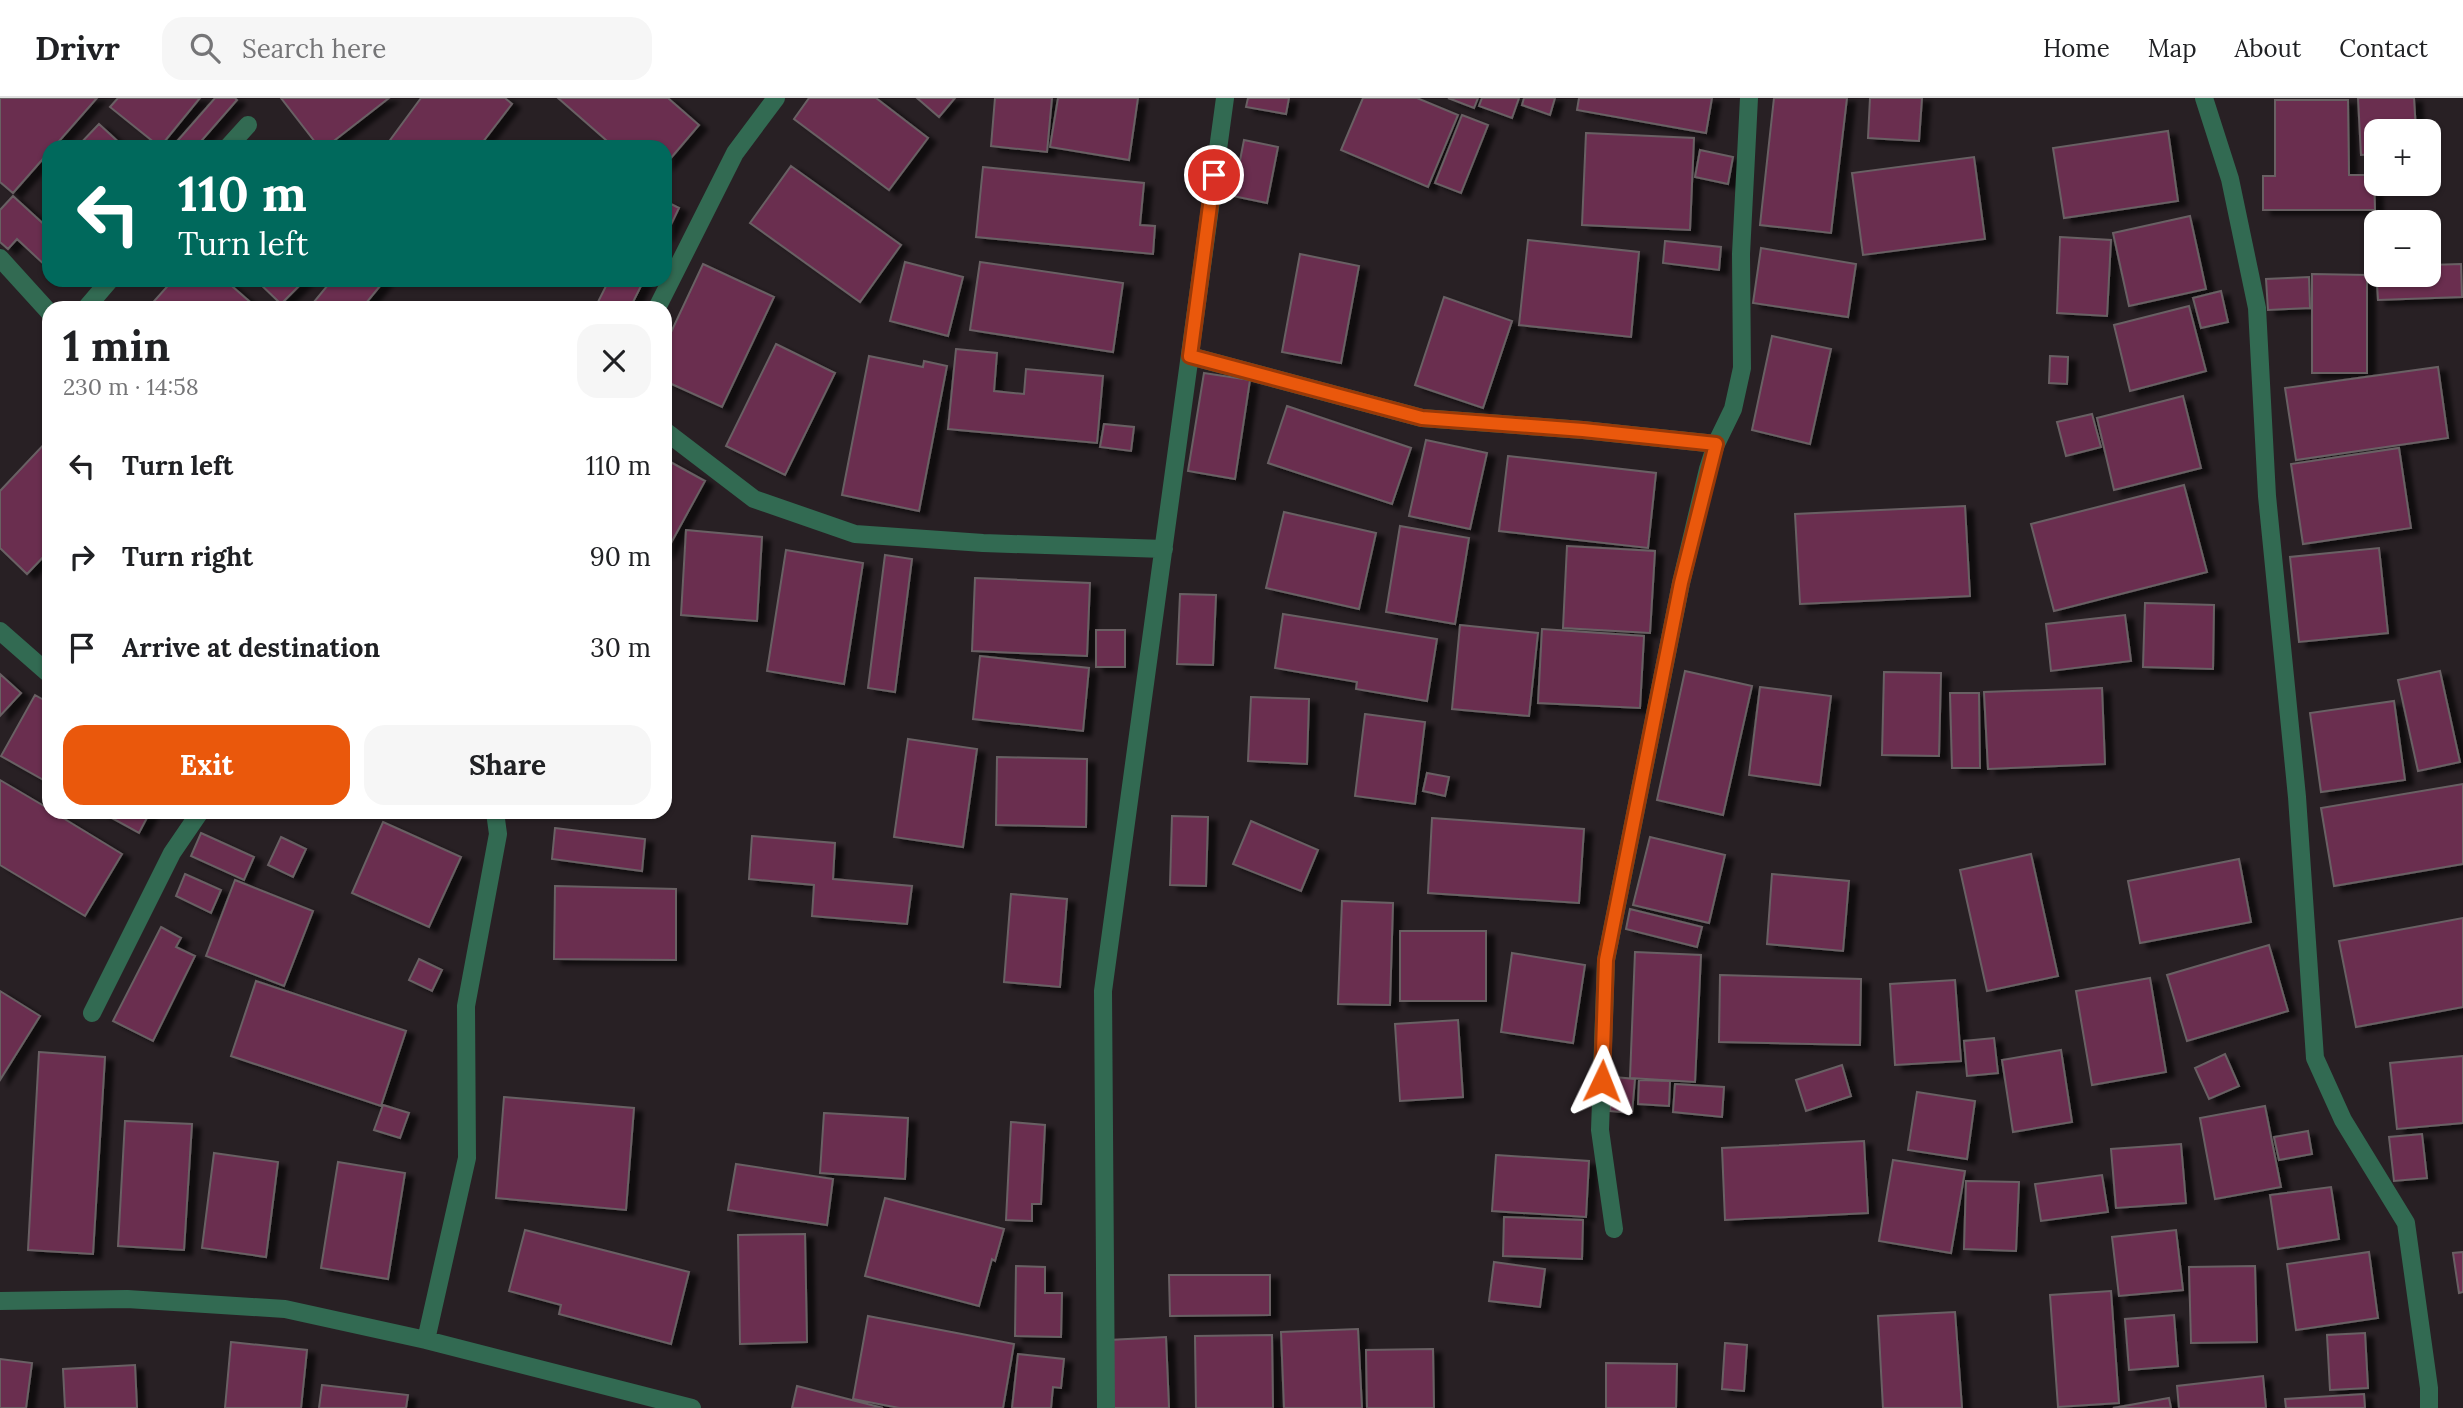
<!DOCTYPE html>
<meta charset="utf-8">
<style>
:root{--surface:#fff;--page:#f6f6f6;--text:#202124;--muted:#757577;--line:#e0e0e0;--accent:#ea580c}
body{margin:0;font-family:Lora,serif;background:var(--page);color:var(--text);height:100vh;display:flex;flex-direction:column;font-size:26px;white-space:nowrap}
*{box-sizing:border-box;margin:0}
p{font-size:23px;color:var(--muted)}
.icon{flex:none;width:38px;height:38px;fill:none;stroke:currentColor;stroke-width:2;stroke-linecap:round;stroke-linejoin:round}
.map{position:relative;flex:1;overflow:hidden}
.details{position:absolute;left:42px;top:203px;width:630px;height:518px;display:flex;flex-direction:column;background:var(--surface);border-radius:21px;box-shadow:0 2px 5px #0004}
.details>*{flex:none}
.hud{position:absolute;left:42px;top:42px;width:630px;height:147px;border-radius:21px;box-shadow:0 2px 5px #0004;background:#00695c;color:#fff;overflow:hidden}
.tools{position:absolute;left:2364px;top:21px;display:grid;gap:14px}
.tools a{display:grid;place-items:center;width:77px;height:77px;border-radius:14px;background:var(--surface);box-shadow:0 2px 5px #0004;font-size:35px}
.pin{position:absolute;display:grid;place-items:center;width:60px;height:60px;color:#fff;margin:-30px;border:4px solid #fff;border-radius:50%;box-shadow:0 2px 7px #0007}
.me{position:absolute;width:77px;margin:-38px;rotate:2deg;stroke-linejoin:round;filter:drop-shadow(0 0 5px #0008)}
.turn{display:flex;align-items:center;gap:24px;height:147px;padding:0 21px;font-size:32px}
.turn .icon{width:91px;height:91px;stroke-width:2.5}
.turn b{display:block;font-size:49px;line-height:60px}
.round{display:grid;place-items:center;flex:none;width:74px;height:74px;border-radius:21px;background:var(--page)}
.head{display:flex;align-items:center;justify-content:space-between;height:119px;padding:0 21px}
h1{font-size:42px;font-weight:700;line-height:52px}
.button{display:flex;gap:14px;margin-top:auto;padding:14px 21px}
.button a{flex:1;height:80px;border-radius:21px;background:var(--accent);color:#fff;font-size:28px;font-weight:700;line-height:80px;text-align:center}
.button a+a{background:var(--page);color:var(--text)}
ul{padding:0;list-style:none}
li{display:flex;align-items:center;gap:21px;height:91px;padding:0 21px}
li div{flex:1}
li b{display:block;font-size:26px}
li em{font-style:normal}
header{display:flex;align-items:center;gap:42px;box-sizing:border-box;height:98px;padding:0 35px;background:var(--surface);border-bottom:2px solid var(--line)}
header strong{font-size:33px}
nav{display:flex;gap:38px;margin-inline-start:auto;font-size:24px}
.search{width:490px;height:63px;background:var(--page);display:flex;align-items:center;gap:18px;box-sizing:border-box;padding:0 24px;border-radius:21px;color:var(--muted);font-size:26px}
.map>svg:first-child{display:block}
.building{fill:#6a2d50;stroke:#696064;stroke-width:2;filter:url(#shadow)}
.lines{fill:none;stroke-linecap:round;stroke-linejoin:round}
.minor{stroke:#326a52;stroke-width:18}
.route-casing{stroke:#983908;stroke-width:18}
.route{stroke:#ea580c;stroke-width:12}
</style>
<header>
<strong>Drivr</strong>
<div class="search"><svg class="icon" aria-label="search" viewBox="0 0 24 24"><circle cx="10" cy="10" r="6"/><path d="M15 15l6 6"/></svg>Search here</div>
<nav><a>Home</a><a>Map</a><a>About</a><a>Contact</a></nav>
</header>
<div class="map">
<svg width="2463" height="1310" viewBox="0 0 2463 1310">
<defs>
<filter id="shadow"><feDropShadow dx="8" dy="4.5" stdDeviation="2" flood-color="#0009"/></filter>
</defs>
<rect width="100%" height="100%" fill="#282024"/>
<path class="building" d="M0 0H97L54 49H49V54L13 95 0 84Z
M118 0H200L160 49 110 9Z
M215 0H235L237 2 196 49H172Z
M281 0H389L326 49H319Z
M421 0H505L512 6 479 49H385Z
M558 0H668L699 27 665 67V49H614Z
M809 0H876L928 40 889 92 794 21Z
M917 0H955L939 19Z
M995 0H1052L1047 54 991 48Z
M1058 0H1138L1129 62 1050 49Z
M1248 0H1289L1286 16 1246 9Z
M1363 0H1417L1458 17 1428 89 1341 52Z
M1448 0H1478L1474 10Z
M1482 0H1519L1512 20 1479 8Z
M1524 0H1555L1550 17 1522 7Z
M1579 0H1712L1706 35 1577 12Z
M1774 0H1847L1831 135 1760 127Z
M1870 0H1922L1919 43 1868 40Z
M2358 0H2414L2416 33H2376V56L2361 57Z
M2275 2H2348L2349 77H2374L2375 112H2263V78H2275Z
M1462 17 1488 27 1461 95 1435 85Z
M99 26 124 49H77Z
M2168 33 2178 103 2064 120 2053 50Z
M1586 35 1694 40 1690 132 1582 127Z
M1244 42 1278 49 1267 105 1233 98Z
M1700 52 1733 59 1728 86 1695 79Z
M1974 59 1985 141 1863 157 1852 75Z
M791 68 901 147 860 204 750 125Z
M983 69 1144 85 1140 127 1155 128 1153 156 976 139Z
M13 98 49 131V171L17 141 8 151 0 144V112Z
M665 103 679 110 665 139Z
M2190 118 2206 191 2129 208 2113 135Z
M2060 139 2111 142 2107 218 2057 215Z
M1528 142 1639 154 1631 239 1519 227Z
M1665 143 1721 149 1719 172 1663 165Z
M1761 150 1856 166 1848 219 1753 205Z
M1300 156 1359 168 1341 265 1282 254Z
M905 164 963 179 948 238 890 223Z
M980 164 1123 185 1113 254 970 232Z
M703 166 774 199 722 309 665 283V247Z
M2461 166 2462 199 2378 202 2376 170V177H2429V167Z
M2312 176 2367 177V275H2312Z
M2309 179 2310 210 2268 212 2266 181Z
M173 182H225L257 210H148Z
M256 182H305L281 206Z
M332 182H385L362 210H309Z
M609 182H644L630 210H595Z
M2221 193 2228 224 2201 230 2193 200Z
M1444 199 1512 223 1483 310 1415 287Z
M2189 208 2206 273 2130 293 2114 227Z
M1772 238 1831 251 1810 346 1752 332Z
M776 246 835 275 785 377 726 348Z
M956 251 997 255 994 293 1024 296 1026 271 1103 278 1097 345 948 331Z
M869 258 923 269 924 263 947 268 919 413 842 397Z
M2050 258 2068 259 2067 286 2049 285Z
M2438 269 2448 340 2296 362 2285 290Z
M1204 275 1250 282 1235 381 1188 373Z
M2183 298 2201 370 2114 392 2097 320Z
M1287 308 1411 350 1392 406 1268 365Z
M2092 316 2101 349 2066 358 2057 324Z
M1104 326 1134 329 1131 353 1100 349Z
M49 341V453L27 476 0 450V393Z
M1426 342 1487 355 1470 431 1409 418Z
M2399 350 2411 430 2303 446 2291 366Z
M1508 358 1656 375 1648 450 1499 433Z
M665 361 705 383 665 456Z
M2184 387 2207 474 2054 513 2031 426Z
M1965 408 1970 498 1800 506 1795 416Z
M1284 414 1376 435 1359 511 1266 490Z
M1400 428 1469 440 1455 526 1386 514Z
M686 432 762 439 757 523 681 517Z
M1567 448 1655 453 1650 535 1563 530Z
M2379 450 2388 535 2299 544 2290 459Z
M786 452 863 465 844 586 767 573Z
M885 457 912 461 895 594 868 590Z
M975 480 1090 485 1087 558 972 553Z
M1180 496 1216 497 1213 567 1177 566Z
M2145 505 2214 507 2213 571 2143 569Z
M1283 516 1437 541 1427 603 1356 591 1357 584 1275 570Z
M2125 517 2131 563 2051 573 2046 526Z
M1460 527 1538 535 1529 618 1452 611Z
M1542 531 1644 538 1640 610 1538 605Z
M1096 532H1125V569H1096Z
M980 558 1089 570 1083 633 973 621Z
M1685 573 1752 588 1723 717 1657 702Z
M2440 573 2460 664 2418 673 2398 582Z
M1884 574 1941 575 1939 658 1882 657Z
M0 576 21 595 0 618Z
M1760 589 1831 598 1820 687 1749 677Z
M2102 590 2105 666 1988 671 1984 594Z
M1950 595H1979L1980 670H1952Z
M35 597 49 605V685L1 658Z
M1251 599 1309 601 1307 666 1248 663Z
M2394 603 2405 682 2321 694 2310 615Z
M1365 616 1425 624 1415 706 1355 698Z
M908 641 977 651 963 749 894 739Z
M997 659 1087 661 1086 729 996 727Z
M1427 675 1449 679 1445 698 1423 693Z
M0 682 49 711V714H53L122 756 85 818 0 767Z
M2463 686V766L2334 788 2321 710Z
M101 714H150L139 735Z
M1172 718 1208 719 1206 788 1170 787Z
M1432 720 1584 731 1579 805 1428 795Z
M1251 723 1318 752 1301 793 1233 766Z
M383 724 461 759 429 829 352 795Z
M555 730 645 741 642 773 552 761Z
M201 735 254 759 244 782 191 758Z
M752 738 835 745 833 781 912 788 907 826 812 818 814 787 749 781Z
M281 739 306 751 293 779 268 767Z
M1650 739 1725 757 1709 825 1633 807Z
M2031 756 2058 878 1987 893 1960 772Z
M2239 761 2251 824 2140 845 2128 783Z
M185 776 221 792 211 815 176 798Z
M1772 776 1849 783 1843 853 1767 846Z
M235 782 313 813 284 888 206 858Z
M555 788 676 791V862L554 861Z
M1011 796 1067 801 1060 889 1004 884Z
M1342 803 1393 805 1390 907 1338 906Z
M1630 811 1702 829 1697 849 1626 831Z
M2463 820V909L2356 929 2339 843Z
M161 829 181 840 176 849 195 858 153 943 113 923Z
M1400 833H1486V903H1400Z
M2269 847 2288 913 2187 943 2167 877Z
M1635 854 1701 857 1695 984 1630 980Z
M1512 855 1585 867 1573 945 1501 934Z
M419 861 442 872 432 893 409 882Z
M1720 877 1861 881 1860 947 1719 944Z
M2150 880 2166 974 2092 987 2076 893Z
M1955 882 1961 963 1895 967 1890 886Z
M256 883 406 933 381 1008 231 958Z
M0 893 40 918 0 982Z
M1458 922 1463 999 1400 1003 1395 926Z
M1994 940 1998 975 1967 978 1964 943Z
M2061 952 2072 1024 2013 1034 2002 962Z
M39 954 105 959 93 1156 28 1152Z
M2225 956 2239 988 2209 1001 2195 970Z
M2463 958V1025L2397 1031 2390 965Z
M1842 967 1851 998 1806 1013 1796 982Z
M1614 979 1635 981 1632 1015 1610 1013Z
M1639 982 1670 983 1669 1008 1638 1006Z
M1675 986 1724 989 1722 1019 1673 1014Z
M1917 994 1975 1003 1967 1061 1908 1052Z
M504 999 634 1010 626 1112 496 1100Z
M383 1007 409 1015 400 1040 374 1032Z
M2265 1008 2281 1089 2215 1101 2200 1020Z
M824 1015 908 1020 905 1081 820 1075Z
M125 1023 192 1026 184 1152 118 1148Z
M1011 1024 1045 1027 1041 1106H1032V1123L1006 1122Z
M2308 1033 2312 1056 2279 1062 2274 1039Z
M2422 1036 2427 1080 2394 1083 2389 1039Z
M1864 1043 1868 1115 1725 1122 1722 1050Z
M2181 1046 2186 1105 2116 1110 2111 1051Z
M214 1055 278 1064 266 1159 202 1150Z
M1496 1057 1589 1063 1586 1119 1492 1113Z
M1893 1062 1965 1073 1951 1155 1879 1143Z
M338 1064 405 1075 388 1181 321 1170Z
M736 1066 833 1081 827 1127 728 1112Z
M2102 1077 2108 1114 2041 1123 2035 1086Z
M1966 1083 2019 1084 2016 1153 1964 1151Z
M2331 1089 2339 1141 2278 1151 2270 1097Z
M885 1100 1004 1131 995 1163 992 1161 979 1208 865 1178Z
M1504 1119 1583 1122 1582 1161 1503 1158Z
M525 1132 689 1174 671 1246 559 1216 561 1207 509 1193Z
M2176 1132 2183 1192 2119 1198 2112 1139Z
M805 1136 807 1244 740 1246 738 1137Z
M2369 1154 2378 1220 2296 1232 2287 1166Z
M2463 1154V1194L2459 1195 2453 1155Z
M1494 1164 1545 1171 1540 1209 1489 1203Z
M1016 1168 1045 1169V1195H1062L1061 1239 1015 1238Z
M2255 1168 2257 1244 2191 1245 2189 1169Z
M1169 1177H1270V1217L1170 1218Z
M2111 1193 2119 1305 2058 1309 2050 1197Z
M1955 1214 1962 1310H1883L1878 1218Z
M2174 1217 2178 1268 2129 1272 2125 1221Z
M868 1218 1014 1246 1003 1310H899L853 1301Z
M1358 1231 1362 1310H1284L1281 1234Z
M2365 1235 2368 1290 2330 1292 2327 1237Z
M1272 1237 1273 1310H1196L1195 1238Z
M1166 1239 1169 1310H1112L1109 1242Z
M231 1244 307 1252 301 1310H225Z
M1725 1245 1747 1247 1744 1293 1722 1291Z
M1433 1251 1434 1310H1367L1366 1252Z
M1018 1256 1064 1261 1061 1290 1053 1289 1051 1310H1012Z
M0 1261 32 1265 26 1310H0Z
M1606 1265 1677 1266 1676 1310H1606Z
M135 1267 137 1310H65L63 1271Z
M2263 1278 2266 1310H2179L2177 1288Z
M322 1287 408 1297 406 1310H319Z
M797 1288 883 1310H792Z
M2364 1296 2365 1310H2286L2285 1301Z
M2169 1300 2171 1310H2113Z"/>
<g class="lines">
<path class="minor" d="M2204 0 2230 81 2257 210 2267 398 2297 699 2315 960 2343 1022 2406 1125 2429 1290V1310
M228 49 248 27
M0 160 49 214
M86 210 110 182
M657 210 735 55 776 0
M1190 258 1422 320 1583 332 1716 346
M665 333 754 401 855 436 983 445 1164 451
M0 533 49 576
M92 915 172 755 200 714
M1614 1131 1600 1032 1606 862 1681 485 1708 371 1716 346 1733 311 1742 270 1741 156 1749 0
M0 1203 127 1201 285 1211 426 1242 692 1310
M426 1242 467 1060 466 908 498 736 495 714
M1106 1310 1103 893 1225 0"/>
</g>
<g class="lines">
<g class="route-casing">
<path id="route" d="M1214 77 1190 258 1422 320 1583 332 1716 346 1681 485 1606 862 1602 983"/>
</g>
<use href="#route" class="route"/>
</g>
</svg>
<div class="tools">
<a>+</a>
<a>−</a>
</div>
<div class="pin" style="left:1214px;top:77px;background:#d93025"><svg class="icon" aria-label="arrive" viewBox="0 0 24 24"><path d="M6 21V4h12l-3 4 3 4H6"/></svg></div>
<svg class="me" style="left:1602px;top:983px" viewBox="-20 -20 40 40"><path d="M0-17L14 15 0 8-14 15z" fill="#ea580c" stroke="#fff" stroke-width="4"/></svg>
<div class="hud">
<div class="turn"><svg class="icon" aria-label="left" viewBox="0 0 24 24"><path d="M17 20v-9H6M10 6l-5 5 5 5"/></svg><div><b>110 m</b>Turn left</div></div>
</div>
<section class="details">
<div class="head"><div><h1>1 min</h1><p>230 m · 14:58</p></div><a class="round"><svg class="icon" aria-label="close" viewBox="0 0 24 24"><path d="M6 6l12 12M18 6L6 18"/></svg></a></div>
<ul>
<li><svg class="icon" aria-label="left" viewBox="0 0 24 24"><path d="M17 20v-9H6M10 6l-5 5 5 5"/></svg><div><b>Turn left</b></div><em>110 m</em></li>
<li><svg class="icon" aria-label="right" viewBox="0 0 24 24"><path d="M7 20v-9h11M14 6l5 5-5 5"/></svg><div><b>Turn right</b></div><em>90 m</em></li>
<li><svg class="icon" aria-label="arrive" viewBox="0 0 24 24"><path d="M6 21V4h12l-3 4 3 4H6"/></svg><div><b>Arrive at destination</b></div><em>30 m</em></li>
</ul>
<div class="button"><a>Exit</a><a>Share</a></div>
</section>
</div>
